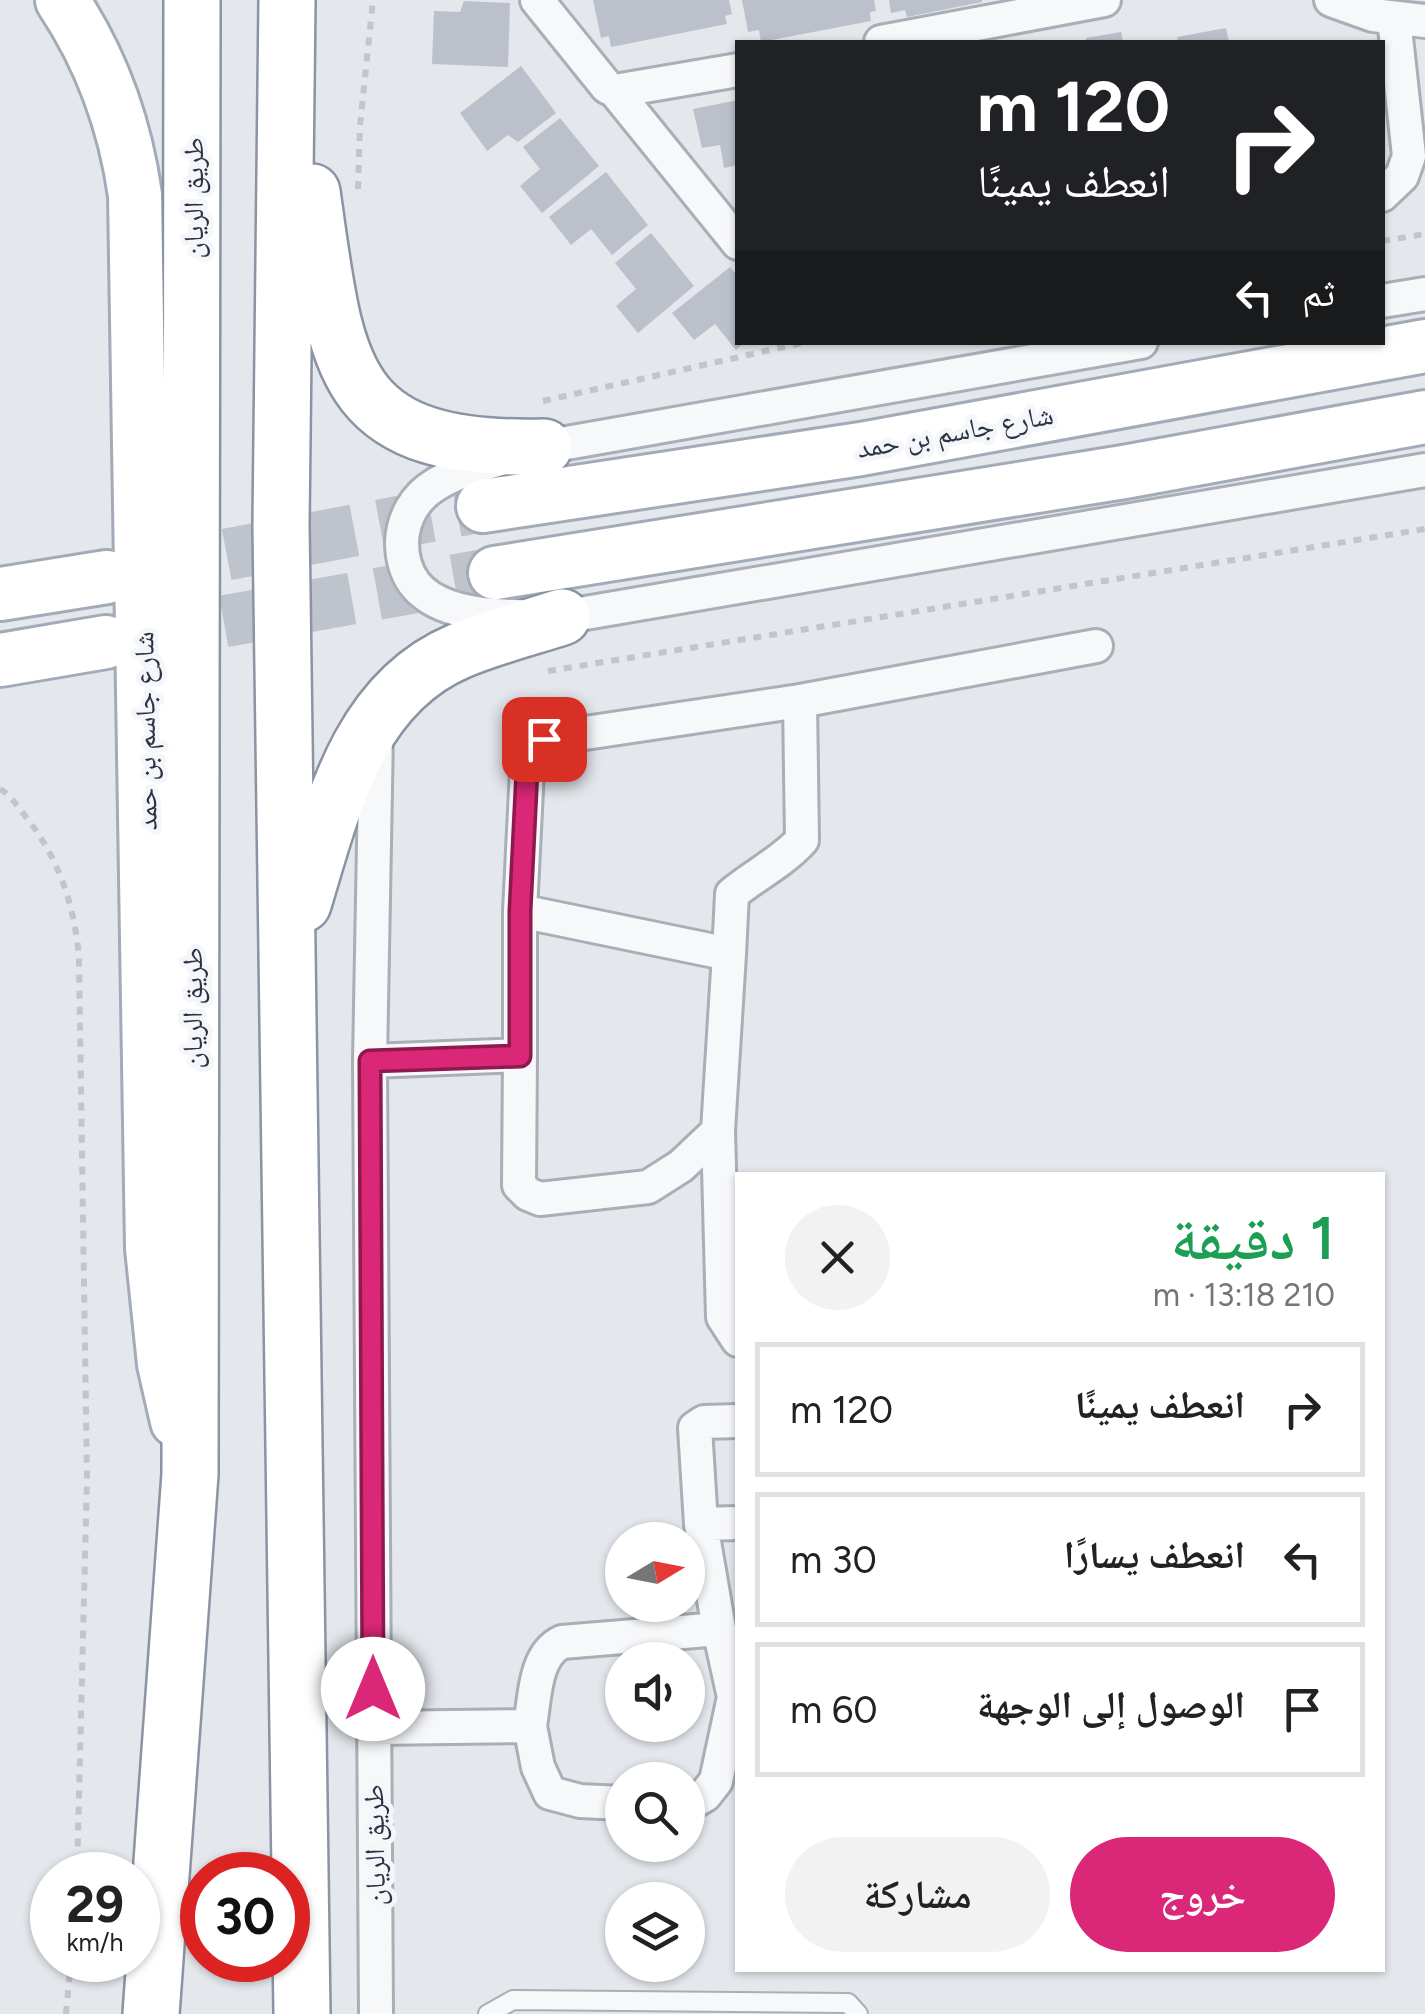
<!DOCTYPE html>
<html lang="ar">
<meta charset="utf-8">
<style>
:root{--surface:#fff;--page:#f2f2f2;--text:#222;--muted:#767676;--line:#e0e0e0;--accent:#db2777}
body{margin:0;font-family:Figtree,"Noto Naskh Arabic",sans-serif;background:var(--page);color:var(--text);direction:rtl;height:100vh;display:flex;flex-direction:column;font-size:38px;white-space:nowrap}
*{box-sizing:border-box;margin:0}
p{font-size:32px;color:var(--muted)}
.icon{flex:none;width:55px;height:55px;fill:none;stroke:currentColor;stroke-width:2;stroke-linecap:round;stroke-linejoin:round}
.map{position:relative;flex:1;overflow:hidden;direction:ltr}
.side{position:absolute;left:735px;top:1172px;width:650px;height:800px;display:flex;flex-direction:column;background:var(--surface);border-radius:0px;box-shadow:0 2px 8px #0004;direction:rtl}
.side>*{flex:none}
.top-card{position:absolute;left:735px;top:40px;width:650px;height:305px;border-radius:0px;box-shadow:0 2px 8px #0004;direction:rtl;background:#202124;color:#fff;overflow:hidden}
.needle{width:65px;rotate:80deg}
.buttons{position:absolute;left:605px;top:1522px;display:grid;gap:20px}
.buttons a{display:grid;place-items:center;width:100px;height:100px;border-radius:50%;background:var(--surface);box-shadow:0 2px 8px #0004;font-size:50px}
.speed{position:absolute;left:30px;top:1852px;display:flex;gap:20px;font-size:50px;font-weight:700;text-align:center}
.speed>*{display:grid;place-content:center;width:130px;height:130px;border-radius:50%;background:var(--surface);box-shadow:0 2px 8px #0004;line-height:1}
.speed small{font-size:25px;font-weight:400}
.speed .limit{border:15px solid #d22;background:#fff;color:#111}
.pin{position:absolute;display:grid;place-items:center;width:85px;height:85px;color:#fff;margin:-42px;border-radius:20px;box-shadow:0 5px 15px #0006}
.me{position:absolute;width:110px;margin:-55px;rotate:0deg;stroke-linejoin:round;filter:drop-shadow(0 0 8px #0008)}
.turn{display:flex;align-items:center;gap:35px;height:210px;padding:0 50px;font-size:45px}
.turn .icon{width:130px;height:130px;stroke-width:2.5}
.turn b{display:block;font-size:70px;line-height:85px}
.then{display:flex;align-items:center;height:95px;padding:0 50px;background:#0003;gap:20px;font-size:38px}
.round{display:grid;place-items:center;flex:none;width:105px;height:105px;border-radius:52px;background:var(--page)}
.summary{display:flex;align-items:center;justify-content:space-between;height:170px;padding:0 50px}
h1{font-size:60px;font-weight:600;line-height:75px;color:#1e9e55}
.button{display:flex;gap:20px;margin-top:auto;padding:20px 50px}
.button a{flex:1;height:115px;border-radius:60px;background:var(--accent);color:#fff;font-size:40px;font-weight:600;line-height:115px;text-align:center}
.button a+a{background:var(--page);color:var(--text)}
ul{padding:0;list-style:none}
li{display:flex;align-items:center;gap:30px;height:135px;margin:0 20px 15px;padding:0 30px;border:5px solid var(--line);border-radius:0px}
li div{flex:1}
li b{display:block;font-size:38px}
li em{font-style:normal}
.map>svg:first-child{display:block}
.building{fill:#bbc0ca}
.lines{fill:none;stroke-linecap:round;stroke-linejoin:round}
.primary-tunnel{stroke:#bfc3cb;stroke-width:52;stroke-dasharray:52 26;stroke-linecap:butt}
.lane-casing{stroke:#a9aeb7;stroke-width:22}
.street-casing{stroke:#a9aeb7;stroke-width:38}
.primary-casing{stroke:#a3abb8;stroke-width:58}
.highway-casing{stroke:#8b94a3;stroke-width:60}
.path{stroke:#c2c5cb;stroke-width:6;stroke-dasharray:8 8;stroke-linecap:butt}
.lane{stroke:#f7f8fa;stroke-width:18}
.street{stroke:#f7f8fa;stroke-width:32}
.primary{stroke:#fff;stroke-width:52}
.highway{stroke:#fff;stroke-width:55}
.route-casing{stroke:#8e194d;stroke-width:25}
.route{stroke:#db2777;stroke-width:18}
.labels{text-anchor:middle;stroke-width:10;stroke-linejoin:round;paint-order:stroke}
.street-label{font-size:28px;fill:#2b3445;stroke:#f4f6f9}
</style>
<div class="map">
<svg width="1425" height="2014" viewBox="0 0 1425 2014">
<rect width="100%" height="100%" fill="#e4e7ec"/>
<path class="building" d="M593 0H729L732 14 725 16 727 24 611 47 609 36 601 38Z
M742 0H874L876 11 870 12 871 21 761 42 759 30 748 32Z
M889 0H982V2L907 17 905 10 891 13Z
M464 1 510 3 508 67 432 64 434 11 460 12Z
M1226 28 1229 42H1178L1177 37Z
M1121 32 1123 42H1086V38Z
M521 66 556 113 518 142 508 135 487 151 460 113Z
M738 100V165L724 168 720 145 702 148 693 109Z
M560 118 599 166 542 213 520 186 540 169 523 147Z
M606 172 648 225 612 255 591 229 571 245 549 217Z
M651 233 694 286 638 333 616 306 636 289 615 263Z
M730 267 738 277V342H745L736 350 715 324 694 340 672 313Z"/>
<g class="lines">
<path class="primary-tunnel" d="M150 569 483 506
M147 635 495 573"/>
<g class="lane-casing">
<path id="lane" d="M488 2014 513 2000 848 2003 858 2014"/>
</g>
<g class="street-casing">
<path id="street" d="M537 0 607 87 615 91 738 70
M1331 0 1373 15 1425 21
M881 42 1104 0
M615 91 738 243
M1382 195 1402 176 1409 156 1394 19
M1382 301 1425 294
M1141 342 544 447C509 458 466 465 435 485 415 497 403 518 402 542 402 625 504 615 562 617L1425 470
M520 911 729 954 732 894C755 875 782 862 802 840L800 701
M520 1055 519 1185 528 1194 540 1199 648 1187 681 1166 718 1131 729 954
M370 1061 520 1055V911L527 770 531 750 545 739 800 701 1096 646
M718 1131 723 1317 738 1340
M701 1524 695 1428 704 1422 738 1421
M530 1726 538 1767 550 1793 580 1801 622 1803
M373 1728 530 1726C535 1698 534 1655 562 1642L719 1629 701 1524 738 1523
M688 1805 705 1795 716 1781 734 1697 719 1629
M376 2014 370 1061 376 734"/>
</g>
<g class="primary-casing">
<path id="primary" d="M62 0C102 60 125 124 135 195L152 1248 164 1364 177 1421
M483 506 861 449 1425 346
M495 573 1124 472 1425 417
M0 594 107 577
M0 660 106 642"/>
</g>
<g class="highway-casing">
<path id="highway" d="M287 0 281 525 302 2014
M312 192C337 366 337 452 544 447
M303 904C332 809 357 694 459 651 492 637 528 628 562 617
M151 2014 190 1474 192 0"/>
</g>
<path class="path" d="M358 189 360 126 373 0
M1382 241 1425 234
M543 401 806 342
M548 671 1425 529
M0 789C12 796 18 808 27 818 60 861 74 905 79 957L87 1478 77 1875
M66 2014 71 1960"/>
<use href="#lane" class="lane"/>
<use href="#street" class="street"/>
<use href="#primary" class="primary"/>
<use href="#highway" class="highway"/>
</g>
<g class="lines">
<g class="route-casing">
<path id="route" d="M373 1689 370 1061 520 1056V911L527 770 530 750 544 739"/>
</g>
<use href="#route" class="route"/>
</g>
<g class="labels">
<g class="street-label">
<text transform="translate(193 198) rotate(-90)" y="10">طريق الريان</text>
<text transform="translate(955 431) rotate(-10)" y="10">شارع جاسم بن حمد</text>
<text transform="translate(145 731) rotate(-91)" y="10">شارع جاسم بن حمد</text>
<text transform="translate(192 1008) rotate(-90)" y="10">طريق الريان</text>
<text transform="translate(374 1845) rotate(-91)" y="10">طريق الريان</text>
</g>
</g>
</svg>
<div class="buttons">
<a><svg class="needle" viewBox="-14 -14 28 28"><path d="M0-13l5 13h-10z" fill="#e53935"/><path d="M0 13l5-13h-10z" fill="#767676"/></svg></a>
<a><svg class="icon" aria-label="sound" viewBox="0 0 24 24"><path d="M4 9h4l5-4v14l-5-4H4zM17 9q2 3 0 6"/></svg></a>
<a><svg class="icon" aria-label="search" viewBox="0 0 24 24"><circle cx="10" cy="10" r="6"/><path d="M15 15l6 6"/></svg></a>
<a><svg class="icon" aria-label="layers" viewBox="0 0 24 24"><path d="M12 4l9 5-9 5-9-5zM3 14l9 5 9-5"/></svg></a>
</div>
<div class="speed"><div>29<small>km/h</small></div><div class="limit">30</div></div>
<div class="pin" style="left:544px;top:739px;background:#d93025"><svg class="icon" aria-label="arrive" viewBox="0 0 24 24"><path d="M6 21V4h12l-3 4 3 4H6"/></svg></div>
<svg class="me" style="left:373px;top:1689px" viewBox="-20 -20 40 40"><circle r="19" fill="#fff"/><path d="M0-13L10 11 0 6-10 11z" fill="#db2777"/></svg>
<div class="top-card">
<div class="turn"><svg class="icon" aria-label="right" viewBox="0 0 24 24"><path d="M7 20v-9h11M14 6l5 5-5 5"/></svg><div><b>120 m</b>انعطف يمينًا</div></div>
<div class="then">ثم<svg class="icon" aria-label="left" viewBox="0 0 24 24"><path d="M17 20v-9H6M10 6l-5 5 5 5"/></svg></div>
</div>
<section class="side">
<div class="summary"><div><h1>1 دقيقة</h1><p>210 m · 13:18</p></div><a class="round"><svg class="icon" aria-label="close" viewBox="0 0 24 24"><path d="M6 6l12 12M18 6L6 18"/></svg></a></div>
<ul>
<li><svg class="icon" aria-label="right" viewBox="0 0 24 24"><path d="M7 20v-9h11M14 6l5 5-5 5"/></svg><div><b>انعطف يمينًا</b></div><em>120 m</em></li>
<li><svg class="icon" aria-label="left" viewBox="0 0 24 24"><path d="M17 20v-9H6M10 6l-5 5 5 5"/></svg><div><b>انعطف يسارًا</b></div><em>30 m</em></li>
<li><svg class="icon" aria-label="arrive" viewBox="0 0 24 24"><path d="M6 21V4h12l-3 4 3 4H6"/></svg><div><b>الوصول إلى الوجهة</b></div><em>60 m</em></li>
</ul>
<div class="button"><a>خروج</a><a>مشاركة</a></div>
</section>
</div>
